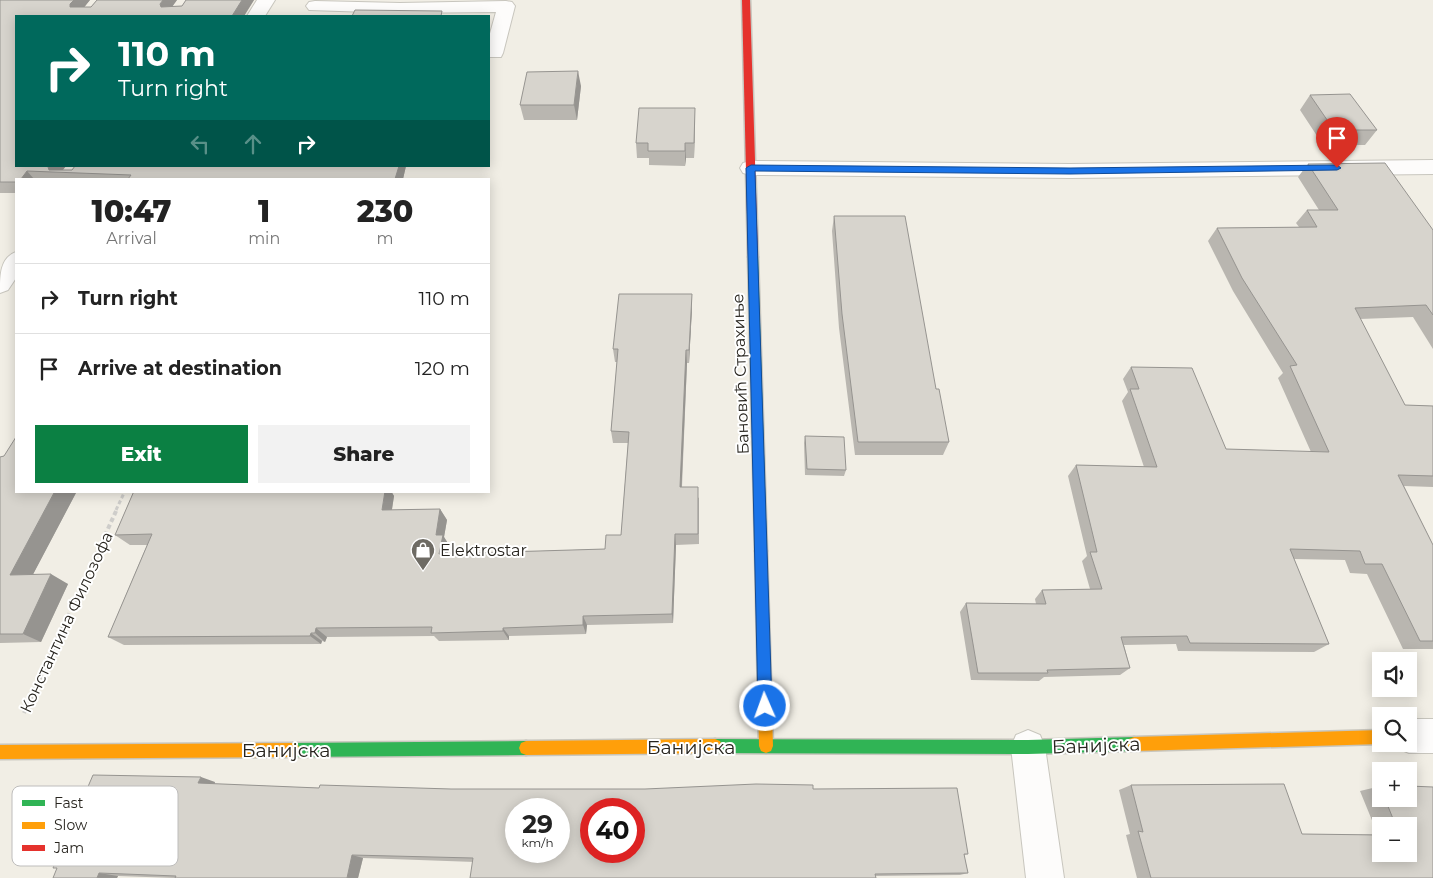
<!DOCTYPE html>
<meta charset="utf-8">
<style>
:root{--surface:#fff;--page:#f2f2f2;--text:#222;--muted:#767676;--line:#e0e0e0;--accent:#0b8043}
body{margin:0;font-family:Montserrat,sans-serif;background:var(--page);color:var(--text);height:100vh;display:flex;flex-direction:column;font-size:19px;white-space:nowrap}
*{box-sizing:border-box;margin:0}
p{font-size:16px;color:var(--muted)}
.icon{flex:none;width:28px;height:28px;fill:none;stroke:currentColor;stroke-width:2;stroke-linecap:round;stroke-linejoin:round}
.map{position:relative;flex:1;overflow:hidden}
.side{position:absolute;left:15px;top:178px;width:475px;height:315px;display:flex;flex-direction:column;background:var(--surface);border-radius:0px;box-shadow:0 2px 12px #0003}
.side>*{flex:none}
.hud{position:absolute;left:15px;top:15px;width:475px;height:152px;border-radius:0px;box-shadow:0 2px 12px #0003;background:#00695c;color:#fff;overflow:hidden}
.controls{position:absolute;left:1372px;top:652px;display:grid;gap:10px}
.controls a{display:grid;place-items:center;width:45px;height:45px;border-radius:0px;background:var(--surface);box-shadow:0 2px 12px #0003;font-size:25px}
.speed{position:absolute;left:505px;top:798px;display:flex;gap:10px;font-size:25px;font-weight:700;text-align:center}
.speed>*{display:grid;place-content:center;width:65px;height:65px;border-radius:50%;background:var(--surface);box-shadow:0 2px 12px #0003;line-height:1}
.speed small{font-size:12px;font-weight:400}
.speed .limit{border:8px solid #d22;background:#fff;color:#111}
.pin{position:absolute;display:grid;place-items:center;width:42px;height:42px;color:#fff;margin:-51px -21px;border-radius:50% 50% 50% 0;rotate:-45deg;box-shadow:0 0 5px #0007}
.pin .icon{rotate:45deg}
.me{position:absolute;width:55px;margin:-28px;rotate:358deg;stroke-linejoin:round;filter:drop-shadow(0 0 4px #0008)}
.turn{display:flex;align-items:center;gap:18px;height:105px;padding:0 20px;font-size:22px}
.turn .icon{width:65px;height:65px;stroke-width:2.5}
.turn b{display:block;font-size:35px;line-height:42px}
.lanes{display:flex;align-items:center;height:48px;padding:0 20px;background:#0003;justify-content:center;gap:25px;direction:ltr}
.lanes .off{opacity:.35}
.eta{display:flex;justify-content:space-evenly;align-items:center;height:85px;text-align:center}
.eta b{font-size:30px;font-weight:800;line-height:35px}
.cta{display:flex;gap:10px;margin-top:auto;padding:10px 20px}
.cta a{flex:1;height:58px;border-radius:0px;background:var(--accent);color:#fff;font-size:20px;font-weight:800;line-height:58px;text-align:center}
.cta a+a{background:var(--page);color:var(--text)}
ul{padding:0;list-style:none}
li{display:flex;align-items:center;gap:15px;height:70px;padding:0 20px;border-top:1px solid var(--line)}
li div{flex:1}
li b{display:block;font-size:19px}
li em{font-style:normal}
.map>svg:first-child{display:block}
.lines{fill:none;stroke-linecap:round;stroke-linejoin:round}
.street-casing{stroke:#c8c6be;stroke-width:2}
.fast-casing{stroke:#c8c6be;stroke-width:3}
.slow-casing{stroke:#c8c6be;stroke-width:3}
.jam-casing{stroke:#c8c6be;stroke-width:3}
.path-far1{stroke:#cecdca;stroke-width:3;stroke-dasharray:4 2.5;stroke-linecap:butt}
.path{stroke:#cecdca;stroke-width:4;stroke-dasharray:4.5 3;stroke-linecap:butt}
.street{fill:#fdfcfb;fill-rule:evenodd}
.fast{fill:#30b455;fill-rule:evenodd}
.slow{fill:#ff9f0a;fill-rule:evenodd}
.jam{fill:#e5322d;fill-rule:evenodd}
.wall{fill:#b9b6b0;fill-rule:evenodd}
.shaded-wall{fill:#969490}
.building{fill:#d7d4cd;stroke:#969490;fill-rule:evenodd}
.route{fill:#1a73e8;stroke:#114b97}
.labels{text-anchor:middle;stroke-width:4;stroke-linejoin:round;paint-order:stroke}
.street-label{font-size:16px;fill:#27241e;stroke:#fff}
.poi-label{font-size:16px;fill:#27241e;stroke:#fff;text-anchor:start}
.near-street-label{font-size:19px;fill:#27241e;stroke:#fff}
.key{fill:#fff;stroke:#bebdbc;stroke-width:1}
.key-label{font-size:14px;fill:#27241e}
</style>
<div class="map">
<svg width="1433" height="878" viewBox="0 0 1433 878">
<rect width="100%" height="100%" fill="#f1eee5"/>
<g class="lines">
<g class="street-casing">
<path id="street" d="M257 0H275L265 16H247Z
M315 1 400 3 506 1 512 2 515 6 503 53 501 57H489V37L496 12 400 13 309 10 306 6 309 2Z
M1433 160V174L1070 178 751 175 743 173 740 168 743 163 751 161 1070 164Z
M16 252V278L8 290 0 293C0 275 0 258 16 252Z
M1409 719H1433V753H1409L1397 748 1395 744H1409Z
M1028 730 1040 735 1045 747 1064 878H1026L1011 747 1016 735Z"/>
</g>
<g class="fast-casing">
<path id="fast" d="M753 254 758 257 767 551 765 555 761 557 757 555 755 551 748 257Z
M1134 737 1139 739 1141 744 1139 749 1134 751 1028 754 715 753 710 751 708 746 710 741 715 739 1028 740Z
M526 741 531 743 533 748 531 753 526 755 293 757 288 755 286 750 288 745 293 743Z"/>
</g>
<g class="slow-casing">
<path id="slow" d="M761 545 765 547 767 551 773 746 771 751 766 753 761 751 759 746 755 551 757 547Z
M1381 730V744L1134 751 1129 749 1127 744 1129 739 1134 737Z
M715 739 720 741 722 746 720 751 715 753 526 755 521 753 519 748 521 743 526 741Z
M293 743 298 745 300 750 298 755 293 757 0 759V745Z"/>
</g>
<g class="jam-casing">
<path id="jam" d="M742 0H750L758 257 753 260 748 257Z"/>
</g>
<path class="path-far1" d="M116 510 125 491"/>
<path class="path" d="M24 713 117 509"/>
<use href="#street" class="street"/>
<use href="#fast" class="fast"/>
<use href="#slow" class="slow"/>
<use href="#jam" class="jam"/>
</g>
<path class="wall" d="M0 0H90L84 7H91L97 0H177L172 7 182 6 186 0H254L244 16 16 166H66L63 170H72L75 166H406L403 179H16V193H0Z
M581 86 577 120H524L520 105Z
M1310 95 1377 130 1365 145H1323L1300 110Z
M695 123 694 158H686L685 166 649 165V158H637L636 143Z
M1308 164 1433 230V349L1413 317 1360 319 1405 405 1433 406V487L1404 486 1433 545V649H1403L1367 574 1350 573 1345 560 1294 559 1329 644 1314 652 1178 651 1176 644 1124 645 1130 668 1120 675 1044 677 1039 681 971 680 960 612 966 603 1036 604 1035 599 1042 590 1090 589 1082 561 1087 556 1068 476 1076 465 1144 467 1122 401 1128 392 1123 379 1131 367 1226 449 1311 452 1278 378 1283 373 1233 291 1208 241 1217 228 1299 227 1296 223 1307 210H1319L1298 177Z
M834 216 936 389 949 442 943 455H855L839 328 832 231Z
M692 308 689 363H687L682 487 699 498V544L676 545 673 623 587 625 586 634 509 636V640L439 641 434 636 327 637 325 642 322 641 321 644 124 645 108 637 147 545H130L115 535 134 491H391L394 496 392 510 440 509 447 520 444 537 449 545 448 554 605 549 621 535 628 443H613L611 431 617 362H615L613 349Z
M805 436 846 470 844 476 805 475 804 443Z
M4 456 16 491H77L33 574 68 584 41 642 0 643V457Z
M215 782V784L319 788 451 789H813L968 854 964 855 968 873 960 875 875 876 363 858 358 878H175L118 876 117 878H53Z
M1131 785 1302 834 1378 835 1360 791 1381 786V799H1409L1433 878H1137L1126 835 1130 834 1119 790ZM1381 826H1409L1381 854Z"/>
<path class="shaded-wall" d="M74 0H90L78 15 70 7V4Z
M163 0H177L166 15 161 7 160 4Z
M242 0H254L244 16H232Z
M578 71 581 86 577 120 574 105Z
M695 108V123L694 158V143Z
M685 143 686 158 685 166Z
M49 166H66L61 172 49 170 48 167Z
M399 166H406L403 179H395Z
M27 171 34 179H21Z
M692 294V308L689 363V350Z
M686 350 687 363 681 498 680 487Z
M55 491H77L28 584 10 575Z
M385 491H391L394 496 390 521 382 510Z
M440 509 447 520 444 537 449 545 446 564 439 554 436 535Z
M675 534 676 545 673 623 672 614Z
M51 574 68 584 41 642 23 634Z
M583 616 587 625 586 634 583 625Z
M316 628 327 637 325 642 315 633Z
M503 628 509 636V640L503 631Z
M311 633 322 641 321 644 310 636Z
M201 777 215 782 213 788 198 783Z
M352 855 363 858 358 878H347Z
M99 873 118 876 117 878H97Z"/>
<path class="building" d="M0 0H74L70 4V7H91L97 0H163L160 4 161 7 182 6 186 0H242L232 16H16V166H49L48 167 49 170H72L75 166H399L395 179H128L131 175 27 171 21 179H16V182H0Z
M355 10 442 11 441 16H352Z
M578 71 574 105H520L527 72Z
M1350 94 1377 130H1334L1310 95Z
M639 108H695L694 143H685V151H648V143H636Z
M1385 163 1433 230V315L1426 305 1355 308 1405 405 1433 406V476L1398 475 1433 545V641H1420L1382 564H1365L1360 551 1290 549 1329 644 1190 643 1187 636 1121 637 1130 668 1047 670 1048 673H978L966 603 1046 604 1042 590 1102 589 1090 552H1097L1076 465 1157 467 1130 389H1139L1131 367 1192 368 1226 449 1329 452 1290 366 1297 365 1242 278 1217 228 1317 227 1307 210H1338L1308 164Z
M834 216H905L936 389H939L949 442H858L842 314Z
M619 294H692L689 350H686L680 487H698V534H675L672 614 583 616V625L503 628V631L431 633 432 627 316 628 315 633H311L310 636 108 637 152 534 115 535 134 491H385L382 510 440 509 436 535H443L439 554 605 549 606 535H621L629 432 611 431 618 349H613Z
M805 436 844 437 846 470 807 469Z
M16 437V491H55L10 575 51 574 23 634H0V457L4 456Z
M93 775 201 777 198 783 319 788 320 785 451 789H645L756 784 813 785V789L957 788 968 854H964L968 873 875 874 876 878H470L473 858 352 855 347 878H175L176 876 99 873 97 878H53L57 868H53ZM516 809H559V851H516ZM591 809H634V851H591Z
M1284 784 1302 834 1381 835V854H1409V826H1396L1385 799H1409V786L1433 787V878H1151L1138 831 1143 832 1131 785Z"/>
<path class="route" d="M751 165 1070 168 1337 165 1341 168 1337 170 1070 174 755 171 772 706 770 711 765 713 760 711 758 706 746 168Z"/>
<defs>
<g id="shop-pin" transform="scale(1.25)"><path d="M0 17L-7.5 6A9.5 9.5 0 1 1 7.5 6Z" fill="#6e6b64" stroke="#fff"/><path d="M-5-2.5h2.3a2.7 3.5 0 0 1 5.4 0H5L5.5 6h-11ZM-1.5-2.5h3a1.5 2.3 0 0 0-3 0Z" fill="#fff"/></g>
</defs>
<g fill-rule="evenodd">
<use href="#shop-pin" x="423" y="550"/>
</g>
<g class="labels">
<g class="street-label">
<text transform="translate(740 374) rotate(-92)" y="6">Бановић Страхиње</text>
<text transform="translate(66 622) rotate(-65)" y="6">Константина Филозофа</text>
</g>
<g class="poi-label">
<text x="440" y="556">Elektrostar</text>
</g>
<g class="near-street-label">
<text transform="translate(1096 745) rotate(-2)" y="7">Банијска</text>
<text x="691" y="754">Банијска</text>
<text x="286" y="757">Банијска</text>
</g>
</g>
<rect x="12" y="786" width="166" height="80" rx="8" class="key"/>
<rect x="22" y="800" width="23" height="6" fill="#30b455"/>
<rect x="22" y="822" width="23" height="7" fill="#ff9f0a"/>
<rect x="22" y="845" width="23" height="6" fill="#e5322d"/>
<g class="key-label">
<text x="54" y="808">Fast</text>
<text x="54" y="830">Slow</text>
<text x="54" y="853">Jam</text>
</g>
</svg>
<div class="controls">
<a><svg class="icon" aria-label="sound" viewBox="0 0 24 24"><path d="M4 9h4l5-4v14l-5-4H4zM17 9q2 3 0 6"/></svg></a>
<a><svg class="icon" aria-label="search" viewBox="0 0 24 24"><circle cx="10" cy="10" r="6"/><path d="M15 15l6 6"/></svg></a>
<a>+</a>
<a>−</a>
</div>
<div class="speed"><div>29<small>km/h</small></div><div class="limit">40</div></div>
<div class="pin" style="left:1337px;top:168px;background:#d93025"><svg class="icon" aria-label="arrive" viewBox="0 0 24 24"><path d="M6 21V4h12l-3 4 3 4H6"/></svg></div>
<svg class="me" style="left:765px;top:706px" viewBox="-20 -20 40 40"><circle r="17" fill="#1a73e8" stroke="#fff" stroke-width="3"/><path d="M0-11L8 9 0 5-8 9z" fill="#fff"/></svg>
<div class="hud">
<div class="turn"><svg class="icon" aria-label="right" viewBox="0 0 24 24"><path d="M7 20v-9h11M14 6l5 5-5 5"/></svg><div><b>110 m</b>Turn right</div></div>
<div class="lanes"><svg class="icon off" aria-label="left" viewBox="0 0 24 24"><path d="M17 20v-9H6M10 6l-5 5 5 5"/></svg><svg class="icon off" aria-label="ahead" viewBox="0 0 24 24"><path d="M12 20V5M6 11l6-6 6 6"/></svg><svg class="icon" aria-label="right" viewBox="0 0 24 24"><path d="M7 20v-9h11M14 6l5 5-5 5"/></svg></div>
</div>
<section class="side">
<div class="eta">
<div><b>10:47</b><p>Arrival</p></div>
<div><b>1</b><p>min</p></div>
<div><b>230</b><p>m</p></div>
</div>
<ul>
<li><svg class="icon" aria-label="right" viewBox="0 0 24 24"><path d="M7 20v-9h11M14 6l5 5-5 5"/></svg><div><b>Turn right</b></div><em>110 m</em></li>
<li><svg class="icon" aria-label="arrive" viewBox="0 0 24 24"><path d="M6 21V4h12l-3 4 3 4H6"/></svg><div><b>Arrive at destination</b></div><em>120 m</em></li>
</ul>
<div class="cta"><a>Exit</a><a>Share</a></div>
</section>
</div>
